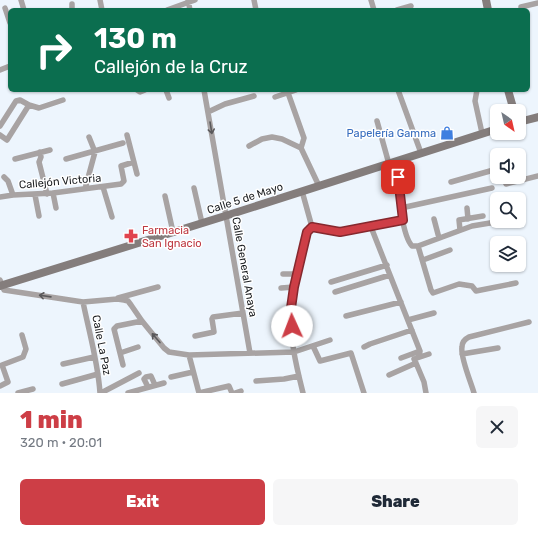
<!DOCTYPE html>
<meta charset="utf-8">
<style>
:root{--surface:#fff;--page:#f6f6f7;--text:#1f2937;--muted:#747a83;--accent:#cd3e46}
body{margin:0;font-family:Rubik,sans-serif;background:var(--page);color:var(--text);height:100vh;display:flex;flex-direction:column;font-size:15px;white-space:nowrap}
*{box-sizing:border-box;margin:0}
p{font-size:13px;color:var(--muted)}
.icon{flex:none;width:22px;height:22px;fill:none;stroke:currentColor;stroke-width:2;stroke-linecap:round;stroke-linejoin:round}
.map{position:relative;height:393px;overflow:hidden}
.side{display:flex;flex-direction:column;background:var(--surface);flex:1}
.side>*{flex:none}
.hud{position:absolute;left:8px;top:8px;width:522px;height:84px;border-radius:6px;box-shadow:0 1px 3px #0004;background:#0b6e4f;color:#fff;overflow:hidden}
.needle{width:26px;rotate:146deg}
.buttons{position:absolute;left:490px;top:104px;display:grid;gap:8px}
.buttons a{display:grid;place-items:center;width:36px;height:36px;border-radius:6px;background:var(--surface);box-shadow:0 1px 3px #0004;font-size:20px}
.pin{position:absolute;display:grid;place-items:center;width:34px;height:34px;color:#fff;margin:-17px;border-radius:8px;box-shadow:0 2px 6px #0006}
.me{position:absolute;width:44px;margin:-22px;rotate:358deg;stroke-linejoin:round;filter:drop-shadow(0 0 3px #0008)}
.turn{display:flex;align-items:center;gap:14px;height:84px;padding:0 20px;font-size:18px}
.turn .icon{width:52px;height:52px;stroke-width:2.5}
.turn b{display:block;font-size:28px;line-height:34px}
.round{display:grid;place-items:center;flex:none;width:42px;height:42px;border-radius:6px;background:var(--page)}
.head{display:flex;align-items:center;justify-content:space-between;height:68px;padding:0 20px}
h1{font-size:24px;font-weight:800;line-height:30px;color:var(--accent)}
.action{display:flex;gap:8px;margin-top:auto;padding:8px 20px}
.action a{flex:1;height:46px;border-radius:6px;background:var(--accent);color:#fff;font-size:16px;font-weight:800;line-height:46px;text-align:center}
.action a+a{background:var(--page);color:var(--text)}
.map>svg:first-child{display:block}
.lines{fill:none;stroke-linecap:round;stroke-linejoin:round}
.street{stroke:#a8a3a3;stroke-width:5.5}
.secondary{stroke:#847d7c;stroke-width:8}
.oneway{stroke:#5a595b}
.route-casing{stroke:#85282e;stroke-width:10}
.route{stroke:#cd3e46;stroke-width:7}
.labels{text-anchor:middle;stroke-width:3;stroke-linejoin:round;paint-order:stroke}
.shop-label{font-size:11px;fill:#366cbe;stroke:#fff;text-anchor:end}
.street-label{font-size:11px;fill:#1a1d20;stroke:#fff}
.health-label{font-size:11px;fill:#be3a42;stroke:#fff;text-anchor:start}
</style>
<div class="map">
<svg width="538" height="393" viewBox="0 0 538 393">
<rect width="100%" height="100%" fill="#edf5fd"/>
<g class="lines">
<path class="street" d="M21 0 24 10
M100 0 102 10
M188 0 190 10
M254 0 256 10
M371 0 374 10
M72 4V10
M521 7 538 3
M5 8 10 23
M167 10 195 0
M397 10 411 6
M0 70 10 66
M137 90 140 92 145 90
M166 90 169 98
M204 90 250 353
M287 90 304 138 301 148
M398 90 421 153
M477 90 475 101 482 133
M275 97 296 90
M208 112 225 104 254 96
M377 121 389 164
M0 126 16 101 20 100 29 105
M0 135 7 140 29 105 39 108 63 100
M127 135 137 174
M249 146 262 139 272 137 282 139 301 148 319 186
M40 152 41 157 39 162 47 194
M15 159 50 150
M66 159 123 143
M396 162C398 180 400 233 412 246H418L472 226 490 223
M4 177 8 181 13 195
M503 177 506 184 538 176
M451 182 497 169
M103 187 112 217
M194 188 202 223
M85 189 95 152 89 137
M302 191 312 227 340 232 403 220
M53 193 56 208
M35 195 39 216
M165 196 173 232
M0 197 13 195 53 193 121 184 124 181 121 166 134 162
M401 208 492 188
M467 208 468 219
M434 219 439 238
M371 227 420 351 419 357
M460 230 459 220 483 216
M418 246 431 290 433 293 459 284 472 286 476 291 516 283
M423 260 450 250
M283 274H297
M0 280 4 290 83 302 117 299 124 300 128 301 131 305 142 321 164 348 169 352 189 355 294 352 330 340
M331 282 387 265
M281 288 294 287
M335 292 390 275
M118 298 158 287
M83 302C89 332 98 362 100 393
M346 316 401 302
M408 320 434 313
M195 336 214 332 212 319 213 317 243 313
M313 346 320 361 351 353 364 393
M364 347 370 344 412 330
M120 353 138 347
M462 354 498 348
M189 355 199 393
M401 358 420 351
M416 363 414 359 429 354
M63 364 94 357
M123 365 114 329 117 326 142 321
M389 375 416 363 424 382 426 393
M171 377 193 372
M256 381 284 379 299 376
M62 384 98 374
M0 386 8 382 2 365 23 357 26 349 22 335
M148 387 144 379 146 377 151 376 155 385
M18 393 33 389
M101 393 139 373
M128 393 164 383
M199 393 229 386 232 393
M235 393 241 391
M303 393C296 365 289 336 291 307 293 284 300 260 305 237L307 232 312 227
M474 393C471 382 460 357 462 347 462 342 465 339 469 337L529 322"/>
<path class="secondary" d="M486 0 488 10
M508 90 514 111
M519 122 538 117
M0 286 225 216 497 129"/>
</g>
<defs><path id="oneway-shaft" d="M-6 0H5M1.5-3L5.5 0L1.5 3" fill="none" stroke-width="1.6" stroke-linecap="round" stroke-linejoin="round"/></defs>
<g class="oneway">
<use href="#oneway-shaft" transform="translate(211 128) rotate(81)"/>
<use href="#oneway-shaft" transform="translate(45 296) rotate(-172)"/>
<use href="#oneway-shaft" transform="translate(156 338) rotate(-131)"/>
</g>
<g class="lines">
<g class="route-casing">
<path id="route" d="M292 326 291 308 294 287 307 232 312 227 340 232 403 220 398 177"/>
</g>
<use href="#route" class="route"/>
</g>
<defs>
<g id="shop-bare" transform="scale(1.08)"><path d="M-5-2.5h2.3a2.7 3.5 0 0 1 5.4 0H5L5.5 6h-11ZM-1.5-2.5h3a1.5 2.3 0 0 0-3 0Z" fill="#3f7fe0" stroke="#fff" stroke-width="2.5" paint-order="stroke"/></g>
<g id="pharmacy-bare" transform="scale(1.08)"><path d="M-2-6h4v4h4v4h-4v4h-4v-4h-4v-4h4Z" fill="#e0444e" stroke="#fff" stroke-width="2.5" paint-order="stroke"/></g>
</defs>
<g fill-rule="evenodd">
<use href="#shop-bare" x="447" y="133"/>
<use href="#pharmacy-bare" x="131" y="236"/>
</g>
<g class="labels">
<g class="shop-label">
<text x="436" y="137">Papelería Gamma</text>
</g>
<g class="street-label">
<text transform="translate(60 181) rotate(-5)" y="4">Callejón Victoria</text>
<text transform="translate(245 198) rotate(-18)" y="4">Calle 5 de Mayo</text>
<text transform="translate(245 267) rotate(80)" y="4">Calle General Anaya</text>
<text transform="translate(102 345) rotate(79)" y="4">Calle La Paz</text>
</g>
<g class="health-label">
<text x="142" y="234">Farmacia<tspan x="142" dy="13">San Ignacio</tspan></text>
</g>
</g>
</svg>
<div class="buttons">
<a><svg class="needle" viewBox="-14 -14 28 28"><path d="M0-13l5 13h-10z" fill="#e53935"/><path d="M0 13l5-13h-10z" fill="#747a83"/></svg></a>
<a><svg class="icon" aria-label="sound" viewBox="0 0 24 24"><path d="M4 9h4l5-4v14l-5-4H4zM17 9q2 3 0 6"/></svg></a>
<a><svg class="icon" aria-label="search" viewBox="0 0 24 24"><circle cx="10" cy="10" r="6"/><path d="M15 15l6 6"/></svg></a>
<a><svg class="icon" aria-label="layers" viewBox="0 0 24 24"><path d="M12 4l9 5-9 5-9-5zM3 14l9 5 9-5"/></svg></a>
</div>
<div class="pin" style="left:398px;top:177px;background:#d93025"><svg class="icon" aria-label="arrive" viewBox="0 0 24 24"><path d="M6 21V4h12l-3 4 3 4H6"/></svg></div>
<svg class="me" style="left:292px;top:326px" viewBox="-20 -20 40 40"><circle r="19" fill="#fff"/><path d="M0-13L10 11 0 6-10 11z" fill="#cd3e46"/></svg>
<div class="hud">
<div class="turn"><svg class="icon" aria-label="right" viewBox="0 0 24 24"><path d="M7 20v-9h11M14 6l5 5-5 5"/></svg><div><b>130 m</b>Callejón de la Cruz</div></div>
</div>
</div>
<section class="side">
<div class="head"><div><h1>1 min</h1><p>320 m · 20:01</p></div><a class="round"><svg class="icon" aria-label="close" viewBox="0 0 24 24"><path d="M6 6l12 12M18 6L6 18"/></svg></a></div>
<div class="action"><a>Exit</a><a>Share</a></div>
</section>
